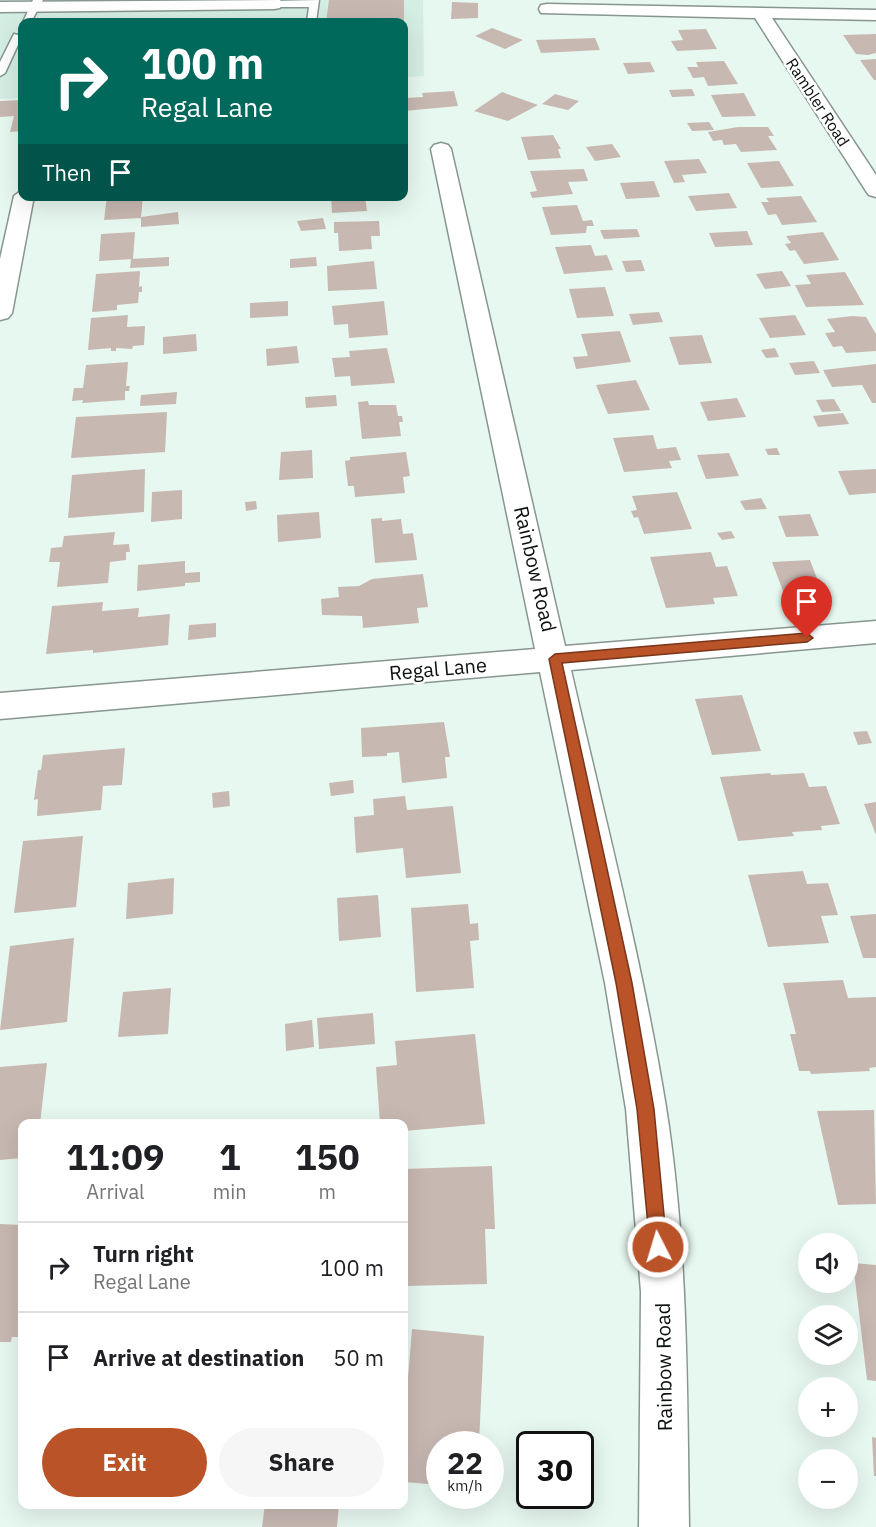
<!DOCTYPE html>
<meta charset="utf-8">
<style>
:root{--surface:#fff;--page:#f6f6f6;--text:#202124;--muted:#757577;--line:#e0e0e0;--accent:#ba5328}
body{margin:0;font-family:"IBM Plex Sans",sans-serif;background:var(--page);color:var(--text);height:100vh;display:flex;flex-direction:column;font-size:22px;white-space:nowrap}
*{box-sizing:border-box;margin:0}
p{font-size:20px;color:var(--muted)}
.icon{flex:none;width:33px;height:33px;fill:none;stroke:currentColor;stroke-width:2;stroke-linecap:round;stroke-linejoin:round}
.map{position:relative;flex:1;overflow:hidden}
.sheet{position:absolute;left:18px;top:1119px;width:390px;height:390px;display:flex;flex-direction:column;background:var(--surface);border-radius:12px;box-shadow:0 6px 24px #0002}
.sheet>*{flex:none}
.banner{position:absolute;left:18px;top:18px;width:390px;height:183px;border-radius:12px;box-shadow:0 6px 24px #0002;background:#00695c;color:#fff;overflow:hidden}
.controls{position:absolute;left:798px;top:1233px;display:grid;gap:12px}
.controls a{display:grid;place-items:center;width:60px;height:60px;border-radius:50%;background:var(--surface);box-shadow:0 6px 24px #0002;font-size:30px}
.speed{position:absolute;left:426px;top:1431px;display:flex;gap:12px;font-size:30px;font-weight:700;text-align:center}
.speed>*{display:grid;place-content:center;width:78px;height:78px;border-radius:50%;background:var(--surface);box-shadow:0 6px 24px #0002;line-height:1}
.speed small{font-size:15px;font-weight:400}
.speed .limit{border:3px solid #111;border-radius:9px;background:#fff;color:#111}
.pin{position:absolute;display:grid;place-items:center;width:51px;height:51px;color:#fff;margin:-62px -26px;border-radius:50% 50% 50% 0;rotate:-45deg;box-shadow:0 0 6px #0007}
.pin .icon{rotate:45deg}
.me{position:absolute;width:66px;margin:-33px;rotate:355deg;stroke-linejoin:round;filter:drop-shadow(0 0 4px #0008)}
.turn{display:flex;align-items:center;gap:21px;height:126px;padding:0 24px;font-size:27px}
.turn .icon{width:78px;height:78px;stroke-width:2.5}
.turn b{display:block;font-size:42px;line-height:51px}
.then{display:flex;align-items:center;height:57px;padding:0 24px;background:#0003;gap:12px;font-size:22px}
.eta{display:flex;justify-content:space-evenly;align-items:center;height:102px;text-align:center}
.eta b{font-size:36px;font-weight:800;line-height:42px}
.primary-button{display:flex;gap:12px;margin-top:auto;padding:12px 24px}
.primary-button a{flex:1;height:69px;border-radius:36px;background:var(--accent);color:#fff;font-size:24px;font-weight:800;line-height:69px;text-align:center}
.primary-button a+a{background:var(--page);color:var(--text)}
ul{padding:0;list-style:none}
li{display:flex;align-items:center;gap:18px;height:90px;padding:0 24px;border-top:2px solid var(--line)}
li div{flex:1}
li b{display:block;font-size:22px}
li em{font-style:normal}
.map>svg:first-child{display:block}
.built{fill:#d5eee3}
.building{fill:#c8b8b2}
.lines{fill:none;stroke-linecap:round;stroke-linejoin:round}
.service-casing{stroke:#87968f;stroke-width:3}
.minor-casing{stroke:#87968f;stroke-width:3}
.service{fill:#fff;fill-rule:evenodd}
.minor{fill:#fff;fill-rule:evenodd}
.route{fill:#ba5328;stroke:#79361a;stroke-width:1.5}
.labels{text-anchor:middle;stroke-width:5;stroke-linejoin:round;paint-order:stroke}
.far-street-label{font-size:16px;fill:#0b110e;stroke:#fff}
.street-label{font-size:20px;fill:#0b110e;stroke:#fff}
</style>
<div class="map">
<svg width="876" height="1527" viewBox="0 0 876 1527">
<rect width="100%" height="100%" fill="#e7f8f0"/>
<path class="built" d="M0 0H423L424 76 404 77V22H22V98L0 99Z"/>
<path class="building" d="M329 0H404V22H326Z
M452 2 478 3V18L451 19Z
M492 28 523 40 505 49 475 36Z
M706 29 717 49 677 51 671 41 683 40 678 30Z
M876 34V53L868 55 856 54 843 35Z
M595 38 600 50 541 53 536 40Z
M876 59V80H874L860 60Z
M724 61 738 84 708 86 704 77 693 78 687 67H698L696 62Z
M650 62 655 72 628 74 623 63Z
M692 89 695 96 672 97 669 90Z
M454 91 458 106 404 111V98L423 97 422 93Z
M502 92 538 105 508 121 474 111Z
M744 93 756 116 722 117 711 95Z
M555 94 579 101 568 110 542 104Z
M22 100V131L10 132 14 116 0 117V101Z
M709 122 714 130 692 131 687 123Z
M738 127H768L774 136H768L777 150 741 152 736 144 724 145 722 140 713 141 708 132Z
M553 135 561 149H558L561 158 528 160 521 137Z
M612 144 621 157 595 161 586 147Z
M699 159 707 173 682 175 685 182 674 183 664 161Z
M779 161 794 186 761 188 747 163Z
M584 169 588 181 568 182 573 194 532 198 530 192 537 191 530 171Z
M654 181 660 197 626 199 620 183Z
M729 193 737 208 696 211 688 196Z
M107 196H143L141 218 104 220Z
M331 196H365L367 211 332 213Z
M801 196 817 222 782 225 776 214 768 215 761 202H769L766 198Z
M577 205 583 221 592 220 594 226H587L586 233 551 235 542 207Z
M178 212 179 224 141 227V217Z
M323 218 326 229 301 231 297 221Z
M379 221 380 236H371L372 249 339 251 338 233H334V222Z
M637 229 640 237 604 239 600 230Z
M747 231 753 245 715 247 709 233Z
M135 232 133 259 99 261 101 234Z
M823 232 839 260 804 264 795 250 790 251 785 244 791 243 786 236Z
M591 245 595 256 607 255 613 270 564 274 555 247Z
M169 257V266L130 268 131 259Z
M316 257 317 266 290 268V259Z
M641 260 645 271 626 272 622 261Z
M374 261 377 289 328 291 327 266Z
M140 271 139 287 142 286V292H139L138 303 117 305V310L92 312 96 274Z
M782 271 791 286 765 289 756 274Z
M845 272 864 305 806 307 795 285 811 284 806 275Z
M605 287 614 316 577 318 569 289Z
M288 301V316L250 318V303Z
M384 301 388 335 349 338 348 324 334 325 332 306Z
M659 312 663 322 633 325 629 314Z
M128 315 127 327 145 326 144 345 133 346 132 349 116 348V351H111V348L88 350 91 318Z
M795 315 806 335 770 338 759 318Z
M852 316 866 317 876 334V351L846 353 842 346 833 347 825 333 835 332 827 319Z
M620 331 631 362 576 369 573 357 588 356 581 334Z
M196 334 197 351 163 354V337Z
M702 335 712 363 679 365 669 337Z
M297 346 299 363 267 366 266 349Z
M387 348 395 383 351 386 350 376 335 377 332 358 350 357 349 351Z
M775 348 779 357 766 358 761 350Z
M814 361 820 373 795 375 789 363Z
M128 362 126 386H130L129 391H125V400L82 403 83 400 72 401 74 388H83L86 365Z
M876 364V403H872L862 385 832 387 823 370Z
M636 380 650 410 608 414 596 385Z
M177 392 176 404 140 406 141 395Z
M336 395 337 406 306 408 305 397Z
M737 398 746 417 708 421 700 402Z
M834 399 841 411 822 412 816 400Z
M368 401 369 405H396L398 416H402L403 422H399L401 436 362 439 358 402Z
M167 412 165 452 71 458 76 417Z
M843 413 849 424 818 427 813 416Z
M653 435 657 449 676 447 681 460 669 461 672 468 624 472 613 438Z
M777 448 780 455H768L765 449Z
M312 450 313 478 279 480 281 452Z
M406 452 410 476 403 477 405 493 355 497 354 486H348L345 461 350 460V457Z
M729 453 739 476 706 479 697 455Z
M145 469 144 512 68 518 72 475Z
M876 469V493L849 495 838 471Z
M182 490V519L151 522 152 492Z
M677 492 692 529 644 534 638 517 634 518 631 511 637 510 632 496Z
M761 498 767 509 745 510 740 501Z
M256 501 257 509 246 511 245 502Z
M319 512 321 538 278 542 277 515Z
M810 514 819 536 786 537 778 516Z
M382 518V521L401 519 403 534 413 533 417 560 375 563 371 519Z
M731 531 735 538 722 540 717 533Z
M115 532 113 545 129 544 130 552H126V560L110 562 108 583 57 587 60 562H49L51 548 62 547 64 536Z
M711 552 716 567 727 566 738 596 713 598 715 604 666 608 650 557Z
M810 560 821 589 783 591 772 562Z
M185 561V573L200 572V582L185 583V586L137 591 138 565Z
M423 574 428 607 417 608 419 623 363 628 362 616 322 615 321 599 339 597 338 587 359 586 372 579Z
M103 602 102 611 139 608 138 617 170 614 168 645 93 653V650L46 654 52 606Z
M216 623V637L188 640 189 625Z
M742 695 761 751 712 755 695 699Z
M444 722 450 757H445L447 778 402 783 399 752 387 753V756L362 757 361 728Z
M867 731 872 743 858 745 853 732Z
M125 748 122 785 103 786 101 810 37 816 38 799 34 800 38 770H41L43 755Z
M770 773 771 775 804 773 809 787 826 786 840 824 821 826 822 830 792 832 794 836 738 841 720 777Z
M353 780 354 793 331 796 329 783Z
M229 791 230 806 213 808 212 793Z
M405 796 407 810 453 806 461 873 406 878 403 848 356 853 354 817 374 815 373 799Z
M876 802V835L864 804Z
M83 836 76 907 14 913 23 841Z
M803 871 807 884 828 883 838 915 821 916 829 943 768 947 748 875Z
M174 878 173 914 126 919 128 883Z
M378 895 381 937 339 941 337 898Z
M468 904 470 924 478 923 479 940 470 941 474 988 416 992 411 908Z
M876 914V958H863L850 916Z
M74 938 67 1022 0 1030 10 946Z
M843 980 848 998 876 997V1067L869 1068 870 1071 811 1074 810 1071H799L790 1034H796L783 983Z
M171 988 168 1034 118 1037 123 992Z
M373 1013 375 1044 319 1049 317 1018Z
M312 1020 314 1047 286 1051 285 1024Z
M475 1034 485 1124 404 1131V1124H380L376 1067 397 1065 395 1041Z
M47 1063 40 1124H22V1158L0 1160V1067Z
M874 1110 876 1204 838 1205 817 1111Z
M492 1166 495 1229H485L487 1284 407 1286V1281H404V1169Z
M0 1224 22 1225V1278L20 1290H22V1337H12L11 1342H0Z
M853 1263 876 1265V1381L867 1380Z
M412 1329 484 1336 479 1444H440V1485L404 1482V1427Z
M872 1437 876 1438V1476H874Z
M265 1504H339L337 1527H262Z"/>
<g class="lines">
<g class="service-casing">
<path id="service" d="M33 0H43L31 22H23Z
M319 0 316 22H307L309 7H274L269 4 274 1Z
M14 34 22 36 5 73 0 76V62Z"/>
</g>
<g class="minor-casing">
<path id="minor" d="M280 0 282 4 280 8 274 9 0 12V2Z
M547 4 876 10V20L772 18 876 175V197L869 195 866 191 755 18 541 13 539 9 541 5Z
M441 143 448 145 451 149 565 646 876 621V643L571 670C604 815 642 960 666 1107 688 1246 687 1387 689 1527H639L641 1292 626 1109 605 983 540 672 0 719V693L535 649 431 149 434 145Z
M22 190V196H34L12 313 8 318 0 320V259L14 196Z"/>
</g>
<use href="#service" class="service"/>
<use href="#minor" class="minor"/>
</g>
<path class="route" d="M807 633 813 638 807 642 562 663 632 983 654 1109 667 1247 665 1253 658 1256 652 1253 650 1247 637 1109 616 983 549 659 555 654Z"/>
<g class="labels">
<g class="far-street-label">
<text transform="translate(818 102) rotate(57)" y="6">Rambler Road</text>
</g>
<g class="street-label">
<text transform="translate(535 569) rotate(77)" y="7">Rainbow Road</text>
<text transform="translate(438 669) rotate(-5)" y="7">Regal Lane</text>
<text transform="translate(664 1367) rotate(-91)" y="7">Rainbow Road</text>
</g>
</g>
</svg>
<div class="controls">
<a><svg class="icon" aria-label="sound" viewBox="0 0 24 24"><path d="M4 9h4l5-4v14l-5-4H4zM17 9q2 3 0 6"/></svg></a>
<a><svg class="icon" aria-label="layers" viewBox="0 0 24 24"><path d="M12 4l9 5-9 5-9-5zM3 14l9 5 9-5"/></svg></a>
<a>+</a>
<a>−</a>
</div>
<div class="speed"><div>22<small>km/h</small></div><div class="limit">30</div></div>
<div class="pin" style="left:807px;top:638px;background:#d93025"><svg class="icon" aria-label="arrive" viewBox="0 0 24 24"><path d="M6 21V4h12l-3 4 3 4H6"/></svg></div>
<svg class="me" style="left:658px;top:1247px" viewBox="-20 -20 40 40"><circle r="17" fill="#ba5328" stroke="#fff" stroke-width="3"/><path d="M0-11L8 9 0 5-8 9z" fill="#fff"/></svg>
<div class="banner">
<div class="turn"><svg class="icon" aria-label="right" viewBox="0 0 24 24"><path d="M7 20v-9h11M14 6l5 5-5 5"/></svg><div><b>100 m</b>Regal Lane</div></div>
<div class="then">Then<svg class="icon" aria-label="arrive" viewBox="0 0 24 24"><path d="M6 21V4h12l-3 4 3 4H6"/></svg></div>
</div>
<section class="sheet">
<div class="eta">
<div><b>11:09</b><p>Arrival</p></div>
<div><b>1</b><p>min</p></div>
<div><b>150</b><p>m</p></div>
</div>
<ul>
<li><svg class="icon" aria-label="right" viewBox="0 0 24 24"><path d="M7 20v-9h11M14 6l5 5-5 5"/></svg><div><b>Turn right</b><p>Regal Lane</p></div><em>100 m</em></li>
<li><svg class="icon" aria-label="arrive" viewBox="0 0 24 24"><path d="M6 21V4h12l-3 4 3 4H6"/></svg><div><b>Arrive at destination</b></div><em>50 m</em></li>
</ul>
<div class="primary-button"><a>Exit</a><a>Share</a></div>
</section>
</div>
